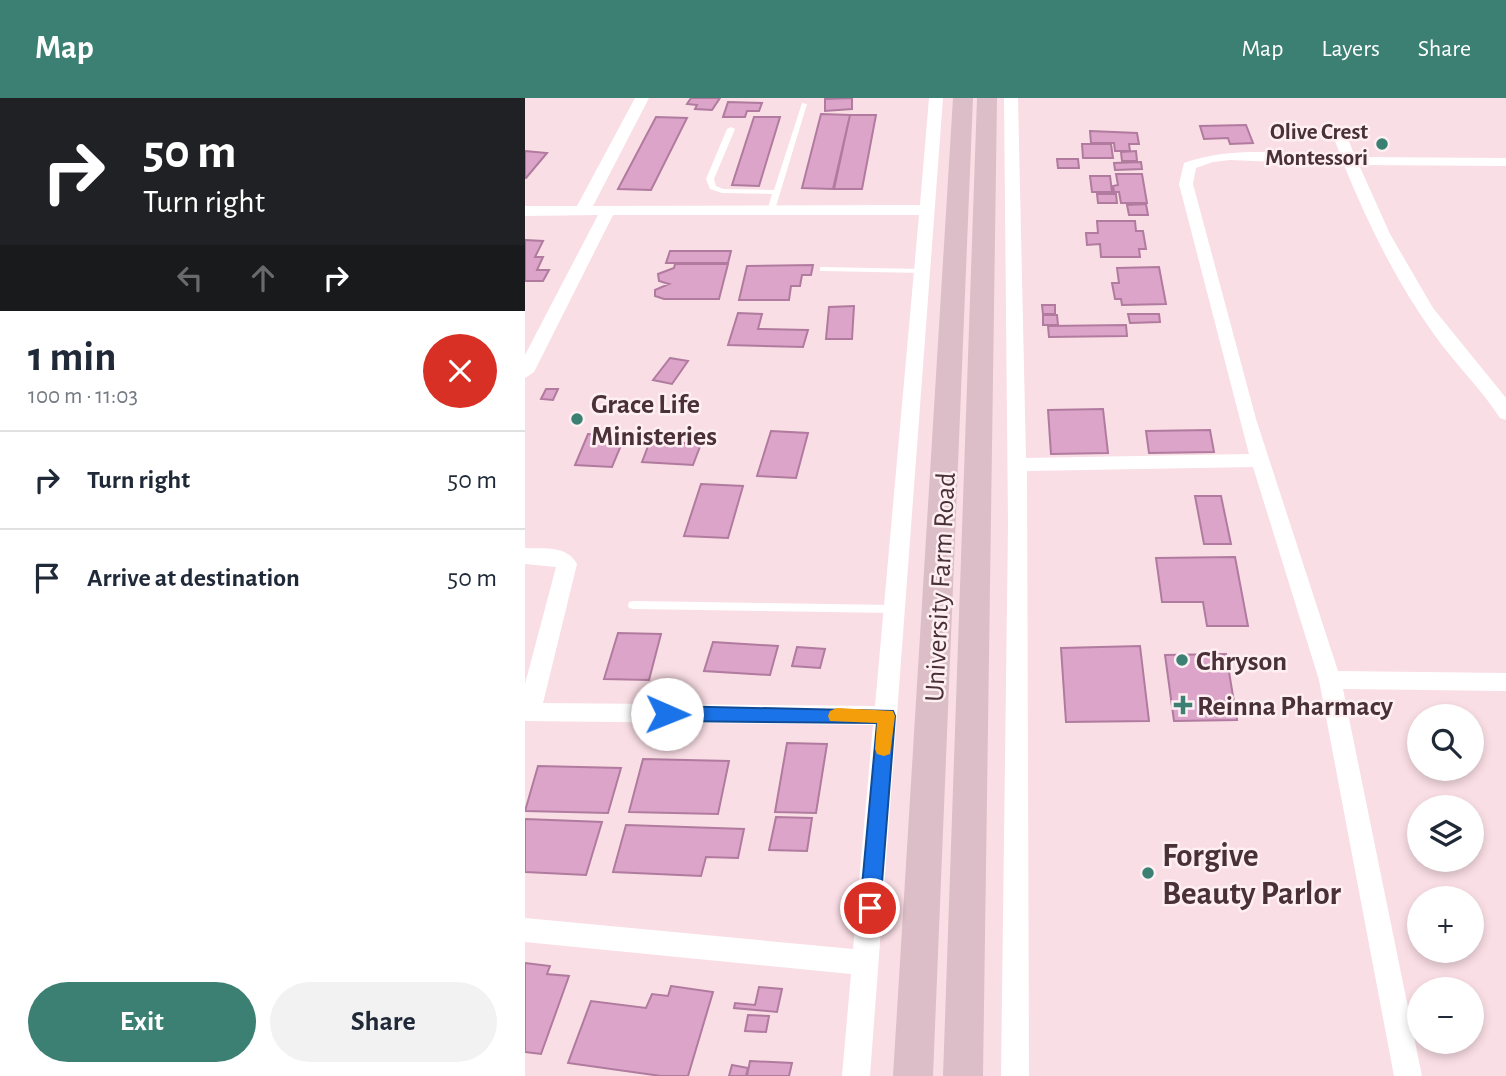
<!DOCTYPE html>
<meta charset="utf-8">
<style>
:root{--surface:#fff;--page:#f2f2f3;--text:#1f2937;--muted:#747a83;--line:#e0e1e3;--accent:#3c8074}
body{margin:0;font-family:"Alegreya Sans",sans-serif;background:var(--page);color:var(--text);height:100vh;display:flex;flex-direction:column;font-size:26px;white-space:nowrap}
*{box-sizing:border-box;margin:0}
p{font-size:23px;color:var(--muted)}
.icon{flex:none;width:38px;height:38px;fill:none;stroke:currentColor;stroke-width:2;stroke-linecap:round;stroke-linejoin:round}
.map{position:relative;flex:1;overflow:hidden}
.drawer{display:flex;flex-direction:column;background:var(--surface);width:525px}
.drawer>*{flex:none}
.banner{background:#202124;color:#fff;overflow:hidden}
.controls{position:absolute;left:882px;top:606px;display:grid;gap:14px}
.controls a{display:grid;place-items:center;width:77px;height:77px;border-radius:50%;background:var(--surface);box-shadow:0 4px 10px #0003;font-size:35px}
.pin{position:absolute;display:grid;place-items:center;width:60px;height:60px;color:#fff;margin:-30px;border:4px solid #fff;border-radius:50%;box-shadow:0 2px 7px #0007}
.me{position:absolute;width:77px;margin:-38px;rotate:91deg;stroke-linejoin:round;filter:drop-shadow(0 0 5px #0008)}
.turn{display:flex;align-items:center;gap:24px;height:147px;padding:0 28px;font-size:32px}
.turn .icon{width:91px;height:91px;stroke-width:2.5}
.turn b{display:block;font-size:49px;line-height:60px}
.lanes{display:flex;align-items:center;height:66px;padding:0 28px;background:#0003;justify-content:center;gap:35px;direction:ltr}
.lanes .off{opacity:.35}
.round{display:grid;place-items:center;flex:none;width:74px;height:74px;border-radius:37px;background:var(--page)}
.headline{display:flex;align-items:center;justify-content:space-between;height:119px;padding:0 28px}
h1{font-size:42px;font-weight:600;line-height:52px}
.primary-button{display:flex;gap:14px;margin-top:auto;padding:14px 28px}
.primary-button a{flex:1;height:80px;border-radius:42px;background:var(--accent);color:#fff;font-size:28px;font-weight:600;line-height:80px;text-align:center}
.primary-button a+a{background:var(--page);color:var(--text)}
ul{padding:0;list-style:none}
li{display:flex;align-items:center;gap:21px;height:98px;padding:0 28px;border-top:2px solid var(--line)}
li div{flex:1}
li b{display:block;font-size:26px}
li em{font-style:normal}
header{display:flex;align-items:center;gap:42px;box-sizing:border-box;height:98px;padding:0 35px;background:var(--accent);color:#fff}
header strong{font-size:33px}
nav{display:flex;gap:38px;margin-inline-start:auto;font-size:24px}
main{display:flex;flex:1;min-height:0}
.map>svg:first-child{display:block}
.building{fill:#dba4c8;stroke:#b07b9e;stroke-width:2}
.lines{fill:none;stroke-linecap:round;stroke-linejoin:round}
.lane{fill:#fff;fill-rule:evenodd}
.street{fill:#fff;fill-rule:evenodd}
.secondary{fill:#dbbec7;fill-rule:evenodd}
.route{fill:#1a73e8;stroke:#114b97;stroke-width:2}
.slow{fill:#f59e0b}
.poi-dot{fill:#3c8074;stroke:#feeff3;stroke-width:2.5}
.labels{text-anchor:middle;stroke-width:5;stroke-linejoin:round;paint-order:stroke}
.far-poi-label{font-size:23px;font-weight:bold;fill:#4a3038;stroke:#feeff3;text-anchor:end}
.poi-label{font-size:28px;font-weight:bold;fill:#4a3038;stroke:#feeff3;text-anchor:start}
.street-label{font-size:28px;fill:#4a3038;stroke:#feeff3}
.near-poi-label{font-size:33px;font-weight:bold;fill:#4a3038;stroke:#feeff3;text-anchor:start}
</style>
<header>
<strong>Map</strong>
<nav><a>Map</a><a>Layers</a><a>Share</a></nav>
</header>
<main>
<section class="drawer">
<div class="banner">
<div class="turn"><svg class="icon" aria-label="right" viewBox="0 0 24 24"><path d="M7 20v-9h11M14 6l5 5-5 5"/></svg><div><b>50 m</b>Turn right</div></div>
<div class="lanes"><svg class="icon off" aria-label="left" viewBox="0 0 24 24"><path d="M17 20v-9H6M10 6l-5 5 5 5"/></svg><svg class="icon off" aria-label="ahead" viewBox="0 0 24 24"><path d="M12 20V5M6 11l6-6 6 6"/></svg><svg class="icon" aria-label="right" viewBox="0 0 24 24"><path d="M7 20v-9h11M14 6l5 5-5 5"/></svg></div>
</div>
<div class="headline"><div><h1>1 min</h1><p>100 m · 11:03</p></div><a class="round" style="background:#d93025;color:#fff"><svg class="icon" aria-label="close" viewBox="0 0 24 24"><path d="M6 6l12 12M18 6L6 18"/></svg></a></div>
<ul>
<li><svg class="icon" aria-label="right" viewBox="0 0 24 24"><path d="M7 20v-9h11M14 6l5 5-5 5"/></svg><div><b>Turn right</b></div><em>50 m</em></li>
<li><svg class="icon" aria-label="arrive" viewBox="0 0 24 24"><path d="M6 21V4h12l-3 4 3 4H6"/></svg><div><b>Arrive at destination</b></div><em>50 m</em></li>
</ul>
<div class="primary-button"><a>Exit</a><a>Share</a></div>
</section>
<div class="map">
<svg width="981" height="978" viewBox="0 0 981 978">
<rect width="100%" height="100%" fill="#fadee5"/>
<path class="building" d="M166 0H195L187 12 170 11 172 7 162 6Z
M327 0V11L300 13V1Z
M203 4 237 5 234 13H222L220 19H198Z
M296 16 325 17 308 91 277 90Z
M325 17H351L337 91H309Z
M131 19 162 20 126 92 93 91Z
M229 19H255L234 88 207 87Z
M721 27 728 45 705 46 703 40 679 41 675 28Z
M565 33 612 35 614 46H604L605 53H590L589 45H566Z
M557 46H586L588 60H558Z
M0 53 22 55 1 80H0Z
M611 53 612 63H597L596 54Z
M532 61H553L554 70H533Z
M616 64 617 71 590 72 589 65Z
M591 76H617L622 105H596L594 94H589L588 88 593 87Z
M565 78H585L587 94H567Z
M572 96H591L592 105H573Z
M621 106 623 117H604L602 107Z
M572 123H610L611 133H618L621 151H614L615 159H576L575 146 562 147 561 135H573Z
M0 142 18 143 10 159H18L12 172H24L18 183H0Z
M145 153H206L203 165H141Z
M150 166H203L194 201H139L130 198V192L144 186 134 183 133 176 149 170Z
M288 167 286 177H277L275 188H266L264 202H214L222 168Z
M634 169 641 206 597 207 596 201H590L587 185H594L592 170Z
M517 207H530V216H518Z
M329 208 327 241H301L304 209Z
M213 215 237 216 233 231 283 232 278 249 203 247Z
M603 216H634L635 224 605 225Z
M518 217H532L533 227H518Z
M601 227 602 238 524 239 523 228Z
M145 260 163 263 147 286 128 282Z
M21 291H33L28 302 16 301Z
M578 311 583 355 526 356 523 312Z
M685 332 689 354 624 355 621 333Z
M246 333 283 335 271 380 232 378Z
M63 336 100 338 87 369 50 367Z
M125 343 176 346 168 367 117 364Z
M176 386 218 388 203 440 159 438Z
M670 398H696L706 446H679Z
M710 459 723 528H682L678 504H637L631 460Z
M93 535 136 536 124 582 79 581Z
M188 544 253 548 245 577 179 573Z
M615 548 624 623 541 624 536 550Z
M272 549 300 551 295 570 267 568Z
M701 556 712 622 649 623 640 557Z
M262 645 302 646 291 715 250 714Z
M118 661 204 663 193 716 104 714Z
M13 668 96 670 83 715 0 713Z
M251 719 287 720 282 753 244 752Z
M0 721 77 724 61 777 0 774Z
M101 727 219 731 213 760 181 759 176 778 88 774Z
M0 865 25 868 22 876 44 878 16 956 0 954Z
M146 888 188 894 163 978H136L43 965 66 903 121 910 127 896 143 898Z
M234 889 257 891 252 914 209 910 210 905 230 907Z
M223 917 244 918 241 934 220 933Z
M225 963 267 965 264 978H222Z
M207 967 223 970 221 978H204Z"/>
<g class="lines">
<path class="lane" d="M277 5 282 6 249 115 242 113 247 96 197 95 185 91 181 81 202 31 206 29 210 31 189 81 191 88 198 91 249 92Z
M295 169 397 171 401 173 397 175 298 173H295Z
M108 503 370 507 374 508 375 511 374 514 370 515 108 511 104 510 103 507 104 504Z"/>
<path class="street" d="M110 0H124L68 108 395 107 404 0H418L345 978H317L326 876 0 844V820L328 851 348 627 0 623V586L31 469 0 466V450C19 451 42 447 52 466L18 605 350 608 394 117H88L9 274 0 280V257L73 117 0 118V108H52Z
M479 0H493L501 360 724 356 654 86 659 65C709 47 763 56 816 58L806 33 813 29 820 33 830 59 981 60V68L834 67 865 136 908 210 981 300V322L975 320C955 289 929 265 908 235 871 183 843 126 819 67L705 62 688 64 671 70 668 86 731 321 813 573 981 575V593L818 591 897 978H869L794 582 728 369 502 373 504 978H476L483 427Z"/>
<path class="secondary" d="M428 0H448L408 978H368Z
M452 0H472L458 978H418Z"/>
</g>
<path class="route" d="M142 608 368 613 370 618 355 810 352 816 345 819 338 816 335 810 352 625 142 623 135 621 133 616 135 611Z"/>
<path class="slow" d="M312 610 368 613 370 618 365 656 359 658 352 656 350 651 352 625 305 623 303 618 305 613Z"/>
<g class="poi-dot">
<circle cx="857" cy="46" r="7"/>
<circle cx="52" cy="321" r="7"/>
<circle cx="657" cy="562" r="7"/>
<path d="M654.5 596.5h7v7h7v7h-7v7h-7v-7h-7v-7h7z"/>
<circle cx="623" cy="775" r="7"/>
</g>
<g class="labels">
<g class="far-poi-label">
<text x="843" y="41">Olive Crest<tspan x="843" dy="26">Montessori</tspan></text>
</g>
<g class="poi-label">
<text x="66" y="315">Grace Life<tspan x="66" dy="32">Ministeries</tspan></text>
<text x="671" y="572">Chryson</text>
<text x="672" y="617">Reinna Pharmacy</text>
</g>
<g class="street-label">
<text transform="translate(414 489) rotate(-87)" y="10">University Farm Road</text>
</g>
<g class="near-poi-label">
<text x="637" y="768">Forgive<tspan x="637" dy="38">Beauty Parlor</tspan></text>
</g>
</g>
</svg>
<div class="controls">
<a><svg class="icon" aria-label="search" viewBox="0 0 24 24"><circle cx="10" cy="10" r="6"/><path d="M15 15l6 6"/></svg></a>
<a><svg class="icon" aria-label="layers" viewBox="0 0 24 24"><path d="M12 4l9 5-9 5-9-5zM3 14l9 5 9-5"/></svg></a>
<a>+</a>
<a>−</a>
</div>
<div class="pin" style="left:345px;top:810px;background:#d93025"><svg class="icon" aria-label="arrive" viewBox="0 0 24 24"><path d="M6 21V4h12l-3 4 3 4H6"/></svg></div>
<svg class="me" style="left:142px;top:616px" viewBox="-20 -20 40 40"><circle r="19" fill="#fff"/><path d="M0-13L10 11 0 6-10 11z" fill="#1a73e8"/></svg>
</div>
</main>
